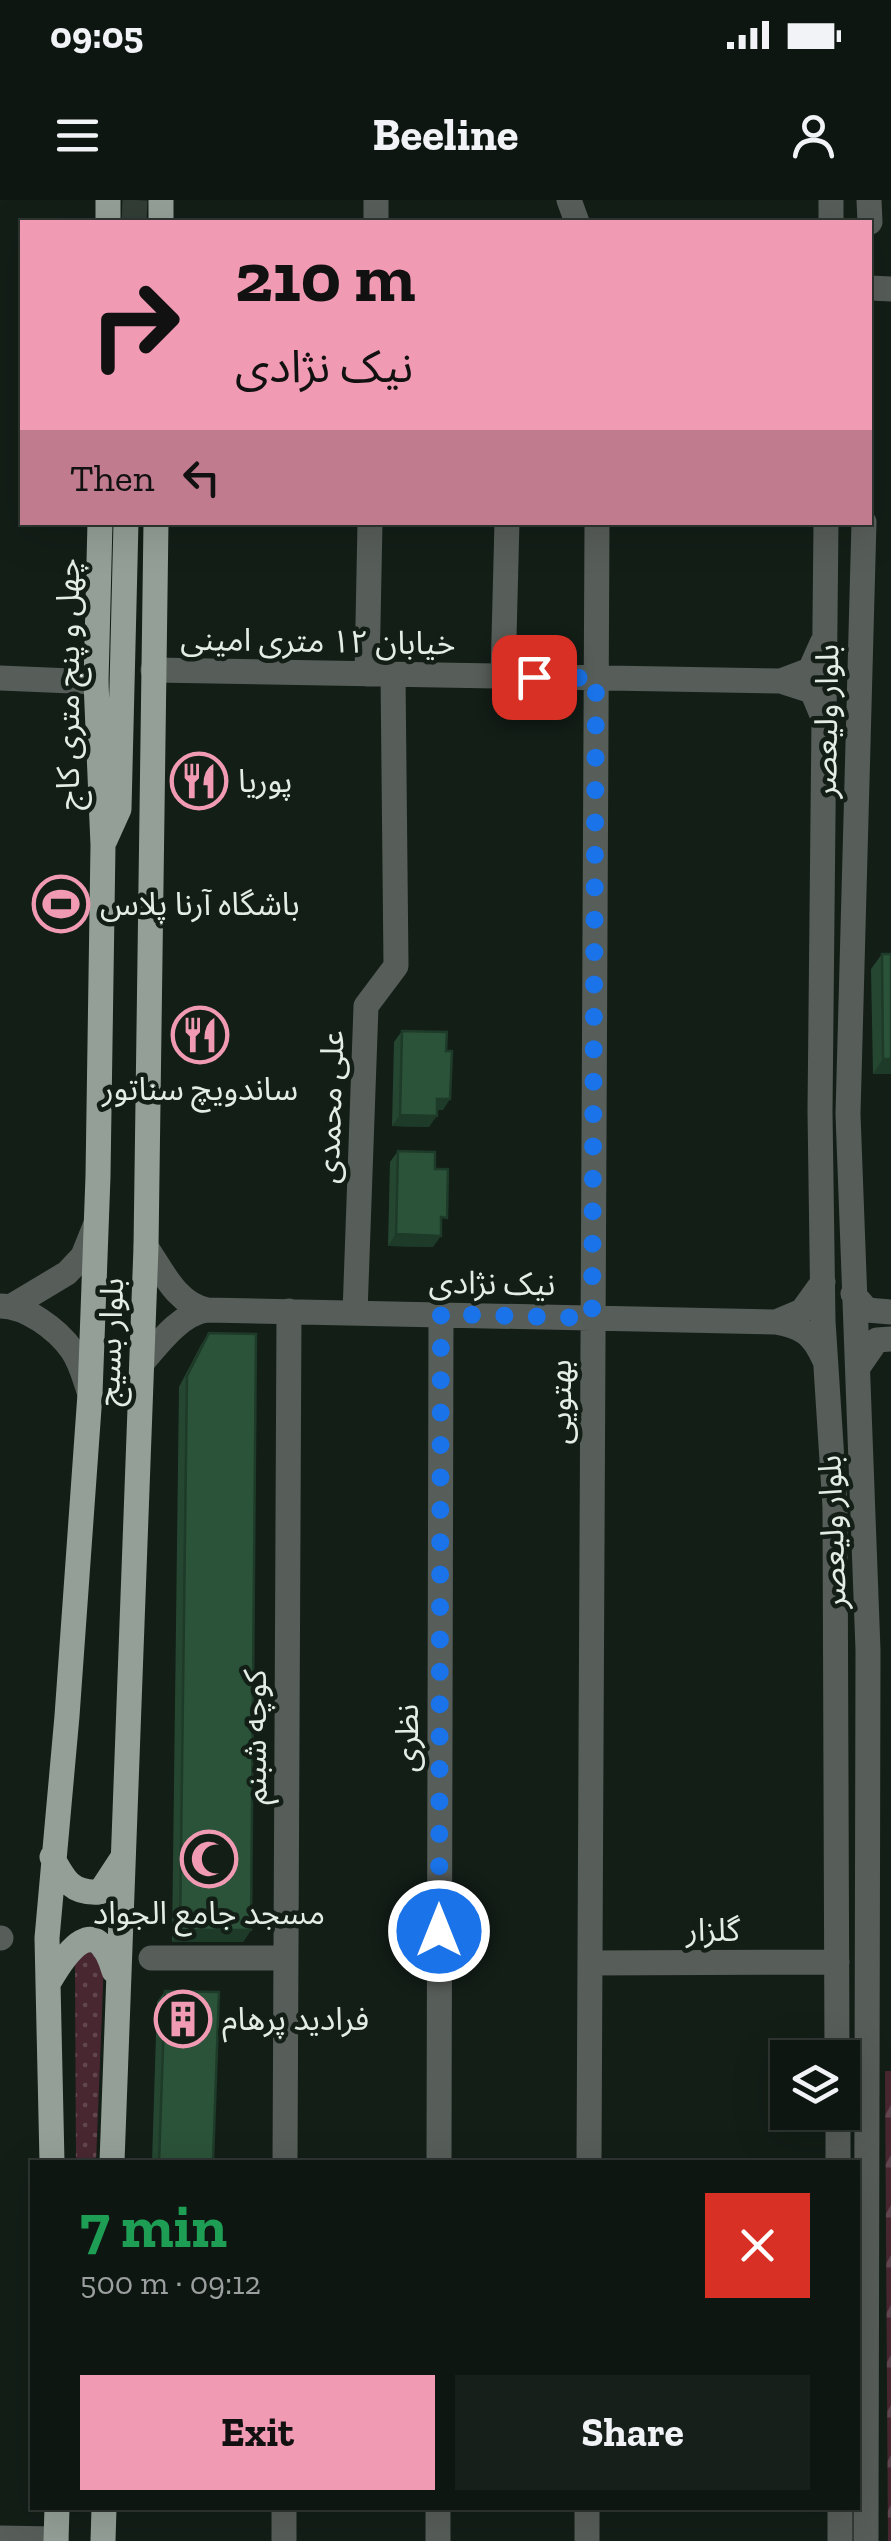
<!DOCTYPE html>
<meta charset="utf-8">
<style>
:root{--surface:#0e1611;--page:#171f1a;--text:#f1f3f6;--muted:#9b9f9f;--line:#2e3531;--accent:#f19ab3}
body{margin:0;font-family:"Zilla Slab","Noto Sans Arabic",serif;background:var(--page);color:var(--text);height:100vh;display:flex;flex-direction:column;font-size:38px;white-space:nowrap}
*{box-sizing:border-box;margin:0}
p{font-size:32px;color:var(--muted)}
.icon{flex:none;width:55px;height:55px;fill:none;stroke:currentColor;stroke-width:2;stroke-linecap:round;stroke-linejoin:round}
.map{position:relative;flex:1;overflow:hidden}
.panel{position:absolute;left:30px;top:1960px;width:830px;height:350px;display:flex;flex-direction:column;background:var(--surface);border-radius:0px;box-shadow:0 10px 40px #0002,0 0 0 2px var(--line)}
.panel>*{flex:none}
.top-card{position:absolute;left:20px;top:20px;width:852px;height:305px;border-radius:0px;box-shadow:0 10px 40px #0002,0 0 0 2px var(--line);background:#f19ab3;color:#111;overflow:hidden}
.buttons{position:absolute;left:770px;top:1840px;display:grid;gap:20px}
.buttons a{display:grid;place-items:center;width:90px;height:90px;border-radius:0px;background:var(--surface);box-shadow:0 10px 40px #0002,0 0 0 2px var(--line);font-size:50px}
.pin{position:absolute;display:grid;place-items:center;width:85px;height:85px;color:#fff;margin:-42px;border-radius:20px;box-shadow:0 5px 15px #0006}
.me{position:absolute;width:110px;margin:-55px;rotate:0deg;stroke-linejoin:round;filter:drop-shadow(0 0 8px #0008)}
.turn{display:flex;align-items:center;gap:35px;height:210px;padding:0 50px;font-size:45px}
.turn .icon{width:130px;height:130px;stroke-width:2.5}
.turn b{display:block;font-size:70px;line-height:85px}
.then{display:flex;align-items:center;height:95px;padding:0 50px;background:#0003;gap:20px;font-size:38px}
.round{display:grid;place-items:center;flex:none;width:105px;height:105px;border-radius:0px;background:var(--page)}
.summary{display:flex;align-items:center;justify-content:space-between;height:170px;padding:0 50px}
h1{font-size:60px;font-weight:700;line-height:75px;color:#1e9e55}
.action{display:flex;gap:20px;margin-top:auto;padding:20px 50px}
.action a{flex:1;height:115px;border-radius:0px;background:var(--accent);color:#111;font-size:40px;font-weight:700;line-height:115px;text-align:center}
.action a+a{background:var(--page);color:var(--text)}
.status{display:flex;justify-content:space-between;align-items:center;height:70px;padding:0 50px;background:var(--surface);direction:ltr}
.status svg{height:28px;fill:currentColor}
header{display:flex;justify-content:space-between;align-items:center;height:130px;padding:0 50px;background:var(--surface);font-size:45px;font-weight:700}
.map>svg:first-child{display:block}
.grass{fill:url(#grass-dots)}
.forest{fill:url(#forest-firs)}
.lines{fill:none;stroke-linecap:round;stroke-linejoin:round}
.major-tunnel{stroke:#323d36;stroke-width:25;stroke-dasharray:25 12;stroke-linecap:butt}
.minor{stroke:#575d59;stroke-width:25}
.major{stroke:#94a097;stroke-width:25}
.wall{fill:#254731}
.shaded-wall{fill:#1e3a28}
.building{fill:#2b5339;stroke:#1e3a28;stroke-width:2.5}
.route{stroke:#1a73e8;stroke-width:18;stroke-dasharray:0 32.4}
.labels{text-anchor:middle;stroke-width:9;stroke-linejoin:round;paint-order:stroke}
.street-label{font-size:32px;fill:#e4ece6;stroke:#131e17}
.poi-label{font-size:32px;fill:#e4ece6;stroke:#131e17;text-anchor:start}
</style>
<div class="status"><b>09:05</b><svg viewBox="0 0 49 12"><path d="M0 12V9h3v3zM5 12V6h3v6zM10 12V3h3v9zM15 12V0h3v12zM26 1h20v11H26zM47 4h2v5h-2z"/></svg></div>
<header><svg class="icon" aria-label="menu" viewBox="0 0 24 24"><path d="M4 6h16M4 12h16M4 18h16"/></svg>Beeline<svg class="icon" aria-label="person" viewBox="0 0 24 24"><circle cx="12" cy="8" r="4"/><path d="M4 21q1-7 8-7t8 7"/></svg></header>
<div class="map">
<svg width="891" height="2341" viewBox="0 0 891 2341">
<defs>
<pattern id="grass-dots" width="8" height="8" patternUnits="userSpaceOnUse" patternTransform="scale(2.5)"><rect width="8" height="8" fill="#482731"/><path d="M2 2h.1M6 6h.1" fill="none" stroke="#62464f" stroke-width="1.8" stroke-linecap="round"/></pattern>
<pattern id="forest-firs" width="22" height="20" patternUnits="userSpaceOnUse" patternTransform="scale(2.5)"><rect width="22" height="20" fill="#482731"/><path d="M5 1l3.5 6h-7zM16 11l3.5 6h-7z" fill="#62464f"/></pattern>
</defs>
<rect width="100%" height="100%" fill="#131e17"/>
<path class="grass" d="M88 1751 104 1760 96 1962H76L75 1763Z"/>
<path class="forest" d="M885 1871H891V2341H888Z"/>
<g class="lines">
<path class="major-tunnel" d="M134 22 135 0"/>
<path class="minor" d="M569 0 577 22
M869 0 870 22
M376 22V0
M831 22V0
M870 88 891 89
M826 322 820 911 823 1121 835 1307 837 1858
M864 322 848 914 868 1450 866 2341
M153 470 781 481
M367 474 370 322
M503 476 507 322
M0 478 96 482
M822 515 812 491 781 481 810 470 822 443
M146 1047C163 1072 176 1103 207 1110L776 1122
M823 1082 802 1111 776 1122C803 1127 813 1134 824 1159
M853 1094 867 1110 891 1112
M0 1106C26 1106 57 1129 72 1150 81 1163 85 1180 90 1194
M12 1106 67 1073 83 1056 95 1026
M355 1113 366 806 396 766 393 474
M142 1163C159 1143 180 1114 207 1110
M859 1166 877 1140 891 1139
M0 1738H1
M151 1758H286
M590 1763 837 1762
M838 1912V1962
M285 1962 289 1111
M439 1962 441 1115
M589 1962 597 322
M840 2308V2341
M0 2338 56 2339
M284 2341V2308
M438 2341V2308
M587 2341V2308"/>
<path class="major" d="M108 22V0
M161 22V0
M105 640 119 609 126 322
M52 1657C65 1681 72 1694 100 1692L121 1660
M49 1782C67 1751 96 1710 114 1771
M52 1962 47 1738 67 1516 90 1194 98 976 103 645 96 482 100 322
M112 1962 146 1047 156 322
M56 2341 57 2308
M103 2341 104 2308"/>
</g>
<path class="wall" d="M882 754H891V874H873L871 769Z
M402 831 443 910H437L429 927 392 926 394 842Z
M398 951 435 969 441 1026 433 1047 388 1046 390 962Z
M209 1133 251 1730 243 1742H172L179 1187 201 1145Z
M165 1791 213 1962H152L157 1802Z"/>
<path class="shaded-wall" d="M883 859H891V874H873Z
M437 899H450L443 910H429Z
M400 915 437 916 429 927 392 926Z
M396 1034 441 1036 433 1047 388 1046Z
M180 1730H251L243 1742H172Z"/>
<path class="building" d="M882 754H891V859H883Z
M402 831 447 832 446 851H452L450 899H437V916L400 915Z
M398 951 435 952V969H448L447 1018 441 1017V1036L396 1034Z
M209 1133 256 1134 251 1730H180L187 1176Z
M165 1791 219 1792 213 1962H159Z"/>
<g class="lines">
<path class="route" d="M439 1731 441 1114 592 1118 596 478 534 477"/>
</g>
<defs>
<g id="restaurant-ring" transform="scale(2.875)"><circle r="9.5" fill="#131e17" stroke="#f19ab3" stroke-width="1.5"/><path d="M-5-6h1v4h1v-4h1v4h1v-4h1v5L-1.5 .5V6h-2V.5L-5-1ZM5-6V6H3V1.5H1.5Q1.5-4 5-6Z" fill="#f19ab3"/></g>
<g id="stadium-ring" transform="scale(2.875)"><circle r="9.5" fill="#131e17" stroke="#f19ab3" stroke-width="1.5"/><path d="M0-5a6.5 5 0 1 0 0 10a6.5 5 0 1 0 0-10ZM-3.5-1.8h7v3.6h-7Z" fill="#f19ab3"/></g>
<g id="mosque-ring" transform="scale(2.875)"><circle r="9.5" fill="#131e17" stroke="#f19ab3" stroke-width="1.5"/><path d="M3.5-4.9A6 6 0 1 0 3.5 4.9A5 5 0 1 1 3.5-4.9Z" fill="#f19ab3"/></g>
<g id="building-ring" transform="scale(2.875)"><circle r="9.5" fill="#131e17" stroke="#f19ab3" stroke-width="1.5"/><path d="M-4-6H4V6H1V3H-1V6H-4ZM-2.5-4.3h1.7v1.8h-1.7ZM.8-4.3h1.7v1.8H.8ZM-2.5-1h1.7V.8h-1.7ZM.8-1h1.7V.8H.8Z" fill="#f19ab3"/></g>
</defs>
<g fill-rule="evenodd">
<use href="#restaurant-ring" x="199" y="581"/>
<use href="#stadium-ring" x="61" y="704"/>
<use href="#restaurant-ring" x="200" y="835"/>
<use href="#mosque-ring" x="209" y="1659"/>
<use href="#building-ring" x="183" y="1819"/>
</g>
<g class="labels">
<g class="street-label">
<text transform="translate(318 441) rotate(1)" y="11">خیابان ۱۲ متری امینی</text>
<text transform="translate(68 484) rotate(-90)" y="11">چهل و پنج متری کاج</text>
<text transform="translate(826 521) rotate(-89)" y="11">بلوار ولیعصر</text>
<text transform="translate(330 907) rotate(-88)" y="11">علی محمدی</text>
<text transform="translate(492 1083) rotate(1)" y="11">نیک نژادی</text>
<text transform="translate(110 1142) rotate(-88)" y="11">بلوار بسیج</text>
<text transform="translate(560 1202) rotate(-90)" y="11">بهتویی</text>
<text transform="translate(832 1332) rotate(-92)" y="11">بلوار ولیعصر</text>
<text transform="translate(255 1537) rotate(-90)" y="11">کوچه شبنم</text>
<text transform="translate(407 1538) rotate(-90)" y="11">نظری</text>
<text x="713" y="1741">گلزار</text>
</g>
<g class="poi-label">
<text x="238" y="592">پوریا</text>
<text x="100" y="715">باشگاه آرنا پلاس</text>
<text x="200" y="900" text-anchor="middle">ساندویچ سناتور</text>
<text x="209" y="1724" text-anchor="middle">مسجد جامع الجواد</text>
<text x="222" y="1830">فرادید پرهام</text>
</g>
</g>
</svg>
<div class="buttons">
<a><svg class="icon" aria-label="layers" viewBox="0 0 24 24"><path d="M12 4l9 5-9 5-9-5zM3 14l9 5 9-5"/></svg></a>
</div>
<div class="pin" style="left:534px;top:477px;background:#d93025"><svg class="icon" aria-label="arrive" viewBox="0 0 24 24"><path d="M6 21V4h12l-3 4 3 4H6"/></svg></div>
<svg class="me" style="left:439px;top:1731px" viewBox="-20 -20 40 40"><circle r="17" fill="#1a73e8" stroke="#fff" stroke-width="3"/><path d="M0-11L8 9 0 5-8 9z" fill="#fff"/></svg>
<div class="top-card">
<div class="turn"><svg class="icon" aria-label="right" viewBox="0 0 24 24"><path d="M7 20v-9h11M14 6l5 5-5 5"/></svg><div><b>210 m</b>نیک نژادی</div></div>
<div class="then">Then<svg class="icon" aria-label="left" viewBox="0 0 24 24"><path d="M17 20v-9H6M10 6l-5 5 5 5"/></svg></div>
</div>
<section class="panel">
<div class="summary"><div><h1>7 min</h1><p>500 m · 09:12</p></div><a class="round" style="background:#d93025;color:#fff"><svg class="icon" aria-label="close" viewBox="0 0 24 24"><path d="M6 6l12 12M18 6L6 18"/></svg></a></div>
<div class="action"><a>Exit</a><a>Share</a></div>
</section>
</div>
